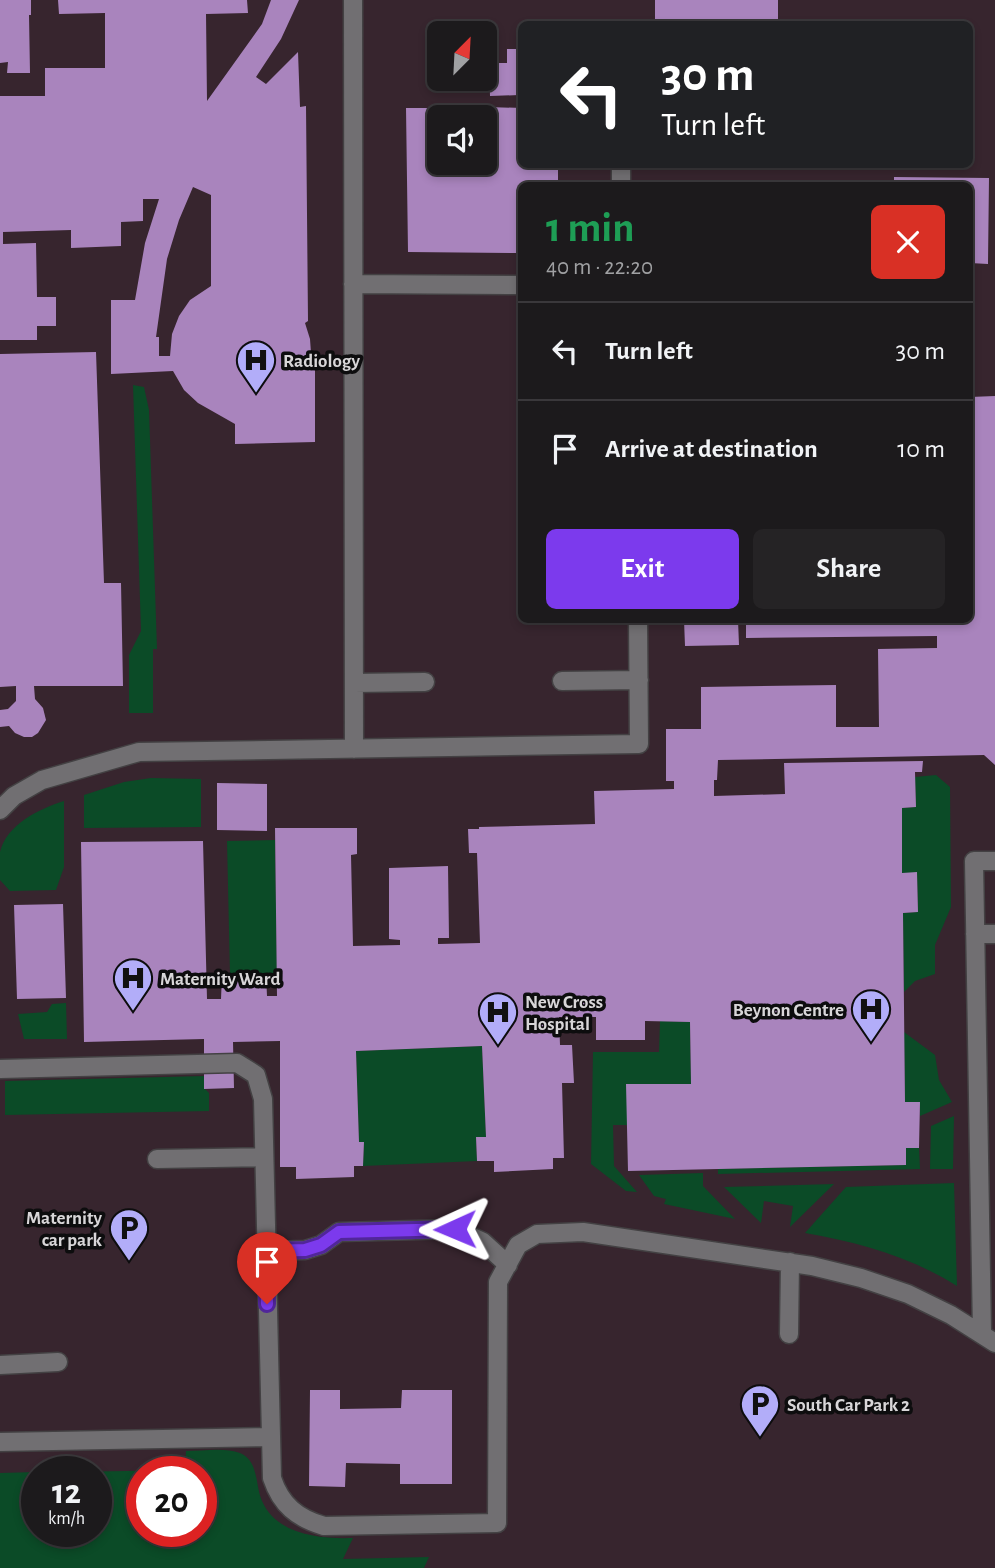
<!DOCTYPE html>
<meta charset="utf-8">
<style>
:root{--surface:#1c1a1c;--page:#252325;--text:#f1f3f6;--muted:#a0a1a3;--line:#3a383b;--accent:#7c3aed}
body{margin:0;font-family:"Alegreya Sans",sans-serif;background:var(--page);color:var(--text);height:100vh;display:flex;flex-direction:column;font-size:26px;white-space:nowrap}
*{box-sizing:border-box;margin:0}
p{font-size:23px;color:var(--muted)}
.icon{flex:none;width:38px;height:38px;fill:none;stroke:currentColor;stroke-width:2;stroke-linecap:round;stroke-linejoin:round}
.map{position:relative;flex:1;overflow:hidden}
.sheet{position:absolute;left:518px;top:182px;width:455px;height:441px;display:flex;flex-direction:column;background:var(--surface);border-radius:10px;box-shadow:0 4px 10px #0003,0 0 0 2px var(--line)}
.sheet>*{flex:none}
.hud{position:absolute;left:518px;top:21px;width:455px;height:147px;border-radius:10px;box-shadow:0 4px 10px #0003,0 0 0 2px var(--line);background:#202124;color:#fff;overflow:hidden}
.needle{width:46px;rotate:24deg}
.tools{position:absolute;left:427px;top:21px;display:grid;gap:14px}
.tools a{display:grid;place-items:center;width:70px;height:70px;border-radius:10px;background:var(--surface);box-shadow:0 4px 10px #0003,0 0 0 2px var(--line);font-size:35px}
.speed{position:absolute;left:21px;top:1456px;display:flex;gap:14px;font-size:35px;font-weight:700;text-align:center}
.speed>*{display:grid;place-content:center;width:91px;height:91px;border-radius:50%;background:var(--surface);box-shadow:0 4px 10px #0003,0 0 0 2px var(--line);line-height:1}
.speed small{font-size:18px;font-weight:400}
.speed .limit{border:10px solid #d22;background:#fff;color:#111}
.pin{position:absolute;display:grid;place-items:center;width:60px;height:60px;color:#fff;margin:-72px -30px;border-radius:50% 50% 50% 0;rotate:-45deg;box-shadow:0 0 7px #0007}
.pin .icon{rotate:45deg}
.me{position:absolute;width:77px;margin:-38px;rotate:269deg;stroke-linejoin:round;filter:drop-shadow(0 0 5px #0008)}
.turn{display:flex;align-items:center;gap:24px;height:147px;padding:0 28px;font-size:32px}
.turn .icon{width:91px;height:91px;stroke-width:2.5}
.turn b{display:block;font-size:49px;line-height:60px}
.round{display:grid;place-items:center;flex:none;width:74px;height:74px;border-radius:10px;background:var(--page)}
.summary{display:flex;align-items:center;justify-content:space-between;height:119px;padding:0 28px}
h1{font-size:42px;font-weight:700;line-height:52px;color:#1e9e55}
.primary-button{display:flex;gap:14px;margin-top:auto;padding:14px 28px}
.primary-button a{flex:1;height:80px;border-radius:10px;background:var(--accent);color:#fff;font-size:28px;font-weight:700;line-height:80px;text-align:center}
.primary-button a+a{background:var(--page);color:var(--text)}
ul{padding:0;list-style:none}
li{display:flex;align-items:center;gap:21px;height:98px;padding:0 28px;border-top:2px solid var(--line)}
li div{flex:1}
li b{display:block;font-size:26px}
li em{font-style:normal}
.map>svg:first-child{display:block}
.medical{fill:#37252e;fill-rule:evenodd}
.green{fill:#0b4b27;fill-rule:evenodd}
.building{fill:#a984bd;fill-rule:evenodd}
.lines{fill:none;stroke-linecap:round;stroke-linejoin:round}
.service-casing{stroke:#434143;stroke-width:21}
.service{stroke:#716f72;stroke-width:18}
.route-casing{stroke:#51269a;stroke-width:18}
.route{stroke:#7c3aed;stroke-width:12}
.labels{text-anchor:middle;stroke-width:7;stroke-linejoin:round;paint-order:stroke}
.poi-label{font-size:19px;font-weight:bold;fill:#d8d6d8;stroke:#0d0d0e;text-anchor:start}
</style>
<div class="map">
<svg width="995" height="1568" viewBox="0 0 995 1568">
<rect width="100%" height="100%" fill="#252326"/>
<path class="medical" d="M0 0H995V1568H0ZM522 24H970V164H522ZM439 33H485V79H439ZM439 117H485V163H439ZM522 186H970V620H522ZM37 1472H96V1531H37ZM142 1472H201V1531H142Z"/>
<path class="green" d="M133 385 144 387 149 410 157 649H153V713H129V655L141 631Z
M936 775 950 787 951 907 935 945V974L915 981 904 992 903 913 918 912 917 873H902V808L916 807 915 777Z
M151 778 201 779V827L84 828V795L124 782Z
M64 801V867L56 890 10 891 0 880C0 872 0 860 0 852 7 824 39 809 64 801Z
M275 840 277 973 230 975 227 841Z
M66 1003 67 1039H24L18 1014 47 1012 52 1004Z
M660 1021 690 1022 691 1084H627V1125H613L614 1166 637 1192 626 1191 591 1164 593 1052H659Z
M904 1032 935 1055 939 1080 952 1102 920 1116V1102H905Z
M482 1046 486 1137 476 1138 477 1161 363 1166 364 1142H359L356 1051Z
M205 1076V1089L209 1093V1111L5 1115V1081Z
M954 1116 953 1169H930L931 1126Z
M906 1148H919L920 1169 718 1174V1169L905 1165Z
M703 1173V1186L735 1219 664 1204 666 1199 654 1196 639 1175Z
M954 1183 957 1286C911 1257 858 1242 805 1233L846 1187Z
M834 1184 790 1227 793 1206 764 1201 761 1223 724 1187Z
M186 1451C202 1451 225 1447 240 1453 259 1461 255 1485 262 1501 277 1535 320 1539 353 1538L343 1559 429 1557 424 1568H0V1473L37 1472V1531H96V1472H67L185 1470ZM142 1472H201V1531H142Z"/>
<path class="building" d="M0 0H31V15H29L30 73H7L8 62 0 63Z
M58 0H247L248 13 206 14 207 101 262 24 271 0H299L281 39 256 77 266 84 298 52 300 107 306 106 308 321 305 323 310 339 311 353H315V442L235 444V424L198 403 184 390 173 371 111 374V300H135L145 243 159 199H143V221L121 222V246L71 248V230L3 232V244L36 243 37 297H56V326H37V340H0V96H45V68H105V13L59 14ZM193 187 211 195V286L190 300 179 316 172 334 170 356H159V337H156L167 259 179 220Z
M655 0H778V24H655Z
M507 49H522V90H519V95L490 96 489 63H507Z
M487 107 522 108V164H558V186H522V253L408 252 406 108H449V117H439V163H485Z
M894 177 989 178 988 264 970 263V186H894Z
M96 352 104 583H121L123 686H34L35 699 43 708 46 720 38 733 32 737H24L15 733 9 726 0 727V710L8 709 16 701V686L0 687V354Z
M995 396V765L984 755 718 760 717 780H714V796L785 794 784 763 923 761 922 772H915L916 807 902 808V873L917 872 918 912 903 913 905 1102H920L919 1148H906V1165L628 1171 626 1084H691L690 1022 645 1021V1040H596V1017H559L560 1045H572L574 1083H562L564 1158H553V1169L494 1172V1161H477L476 1137H486L482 1046 356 1051 359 1142H364L363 1166H354V1177L296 1179V1167H280V1041L233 1042 234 1088 204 1089V1039L84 1042 81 842 203 841 207 999H221L222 975H230L266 974 267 996H277L275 828H357V854L351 855 353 946 400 945V940L389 939V868L448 866 449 938H438V944L480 943 477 853H469L468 829H479V827L595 824 594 791 674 789V781H666V729H701V687L836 685V727H879L878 649 937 648V636L746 638V620H970V397Z
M684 620H738L739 645 685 646Z
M217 783 267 784V831L217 830Z
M63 904 66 998 17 999 14 905Z
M310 1390H340V1409L401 1408 402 1390H452V1484H400V1464L346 1463 345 1487 309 1486Z"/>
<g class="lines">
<g class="service-casing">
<path id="service" d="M353 0 354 749
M621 186V164
M353 284 522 285
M562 681 639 680
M354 683 425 682
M0 810 14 796 42 780 139 752 639 744 638 620
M975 934H995
M0 1069 237 1063 256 1075 263 1099 272 1478C281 1505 297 1518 324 1526L497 1523 498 1282 518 1245 537 1234 583 1232 812 1266 861 1278 908 1294 951 1315 995 1343
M157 1159 264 1157
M266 1251 305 1250 321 1245 339 1232 455 1229 483 1242 508 1265
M982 1333 974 861H995
M789 1334 790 1262
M0 1365 58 1362
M0 1442 270 1437"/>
</g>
<use href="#service" class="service"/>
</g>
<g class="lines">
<g class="route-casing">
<path id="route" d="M267 1304 266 1251 305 1250 321 1245 339 1232 455 1229"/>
</g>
<use href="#route" class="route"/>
</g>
<defs>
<g id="hospital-pin" transform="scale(2.0125)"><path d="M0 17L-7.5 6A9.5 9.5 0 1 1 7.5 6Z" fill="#b2adf9" stroke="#0d0d0e"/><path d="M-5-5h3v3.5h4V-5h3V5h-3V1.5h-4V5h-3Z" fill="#111"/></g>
<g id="parking-pin" transform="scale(2.0125)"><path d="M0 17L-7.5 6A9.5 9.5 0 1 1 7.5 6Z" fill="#b2adf9" stroke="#0d0d0e"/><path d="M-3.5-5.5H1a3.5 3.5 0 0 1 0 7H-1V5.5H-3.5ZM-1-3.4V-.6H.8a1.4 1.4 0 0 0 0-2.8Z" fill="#111"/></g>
</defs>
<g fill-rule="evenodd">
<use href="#hospital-pin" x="256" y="360"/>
<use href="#hospital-pin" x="133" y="978"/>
<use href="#hospital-pin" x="871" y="1009"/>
<use href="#hospital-pin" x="498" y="1012"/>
<use href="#parking-pin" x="129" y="1228"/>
<use href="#parking-pin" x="760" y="1404"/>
</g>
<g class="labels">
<g class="poi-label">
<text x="283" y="367">Radiology</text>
<text x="160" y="985">Maternity Ward</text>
<text x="525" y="1008">New Cross<tspan x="525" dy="22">Hospital</tspan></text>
<text x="844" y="1016" text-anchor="end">Beynon Centre</text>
<text x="102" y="1224" text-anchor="end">Maternity<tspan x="102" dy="22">car park</tspan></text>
<text x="787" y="1411">South Car Park 2</text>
</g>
</g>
</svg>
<div class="tools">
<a><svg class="needle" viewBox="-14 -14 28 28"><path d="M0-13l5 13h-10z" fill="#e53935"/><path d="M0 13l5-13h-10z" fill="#a0a1a3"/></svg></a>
<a><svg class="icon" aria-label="sound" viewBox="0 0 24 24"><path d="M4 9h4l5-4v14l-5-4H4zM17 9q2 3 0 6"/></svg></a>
</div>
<div class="speed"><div>12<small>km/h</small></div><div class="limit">20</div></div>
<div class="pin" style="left:267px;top:1304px;background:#d93025"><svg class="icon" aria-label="arrive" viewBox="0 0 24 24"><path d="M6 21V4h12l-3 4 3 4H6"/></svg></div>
<svg class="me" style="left:455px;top:1229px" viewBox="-20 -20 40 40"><path d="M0-17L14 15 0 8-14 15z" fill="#7c3aed" stroke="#fff" stroke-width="4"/></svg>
<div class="hud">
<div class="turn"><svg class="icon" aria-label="left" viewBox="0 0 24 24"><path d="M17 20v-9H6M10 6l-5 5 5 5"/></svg><div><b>30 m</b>Turn left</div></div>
</div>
<section class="sheet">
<div class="summary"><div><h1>1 min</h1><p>40 m · 22:20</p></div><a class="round" style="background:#d93025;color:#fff"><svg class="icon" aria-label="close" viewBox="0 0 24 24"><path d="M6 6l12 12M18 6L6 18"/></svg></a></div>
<ul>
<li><svg class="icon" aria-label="left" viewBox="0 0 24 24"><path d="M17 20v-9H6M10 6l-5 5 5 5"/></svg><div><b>Turn left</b></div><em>30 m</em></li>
<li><svg class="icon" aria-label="arrive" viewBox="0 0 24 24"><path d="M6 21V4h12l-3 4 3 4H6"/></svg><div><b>Arrive at destination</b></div><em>10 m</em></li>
</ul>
<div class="primary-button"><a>Exit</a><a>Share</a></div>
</section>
</div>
